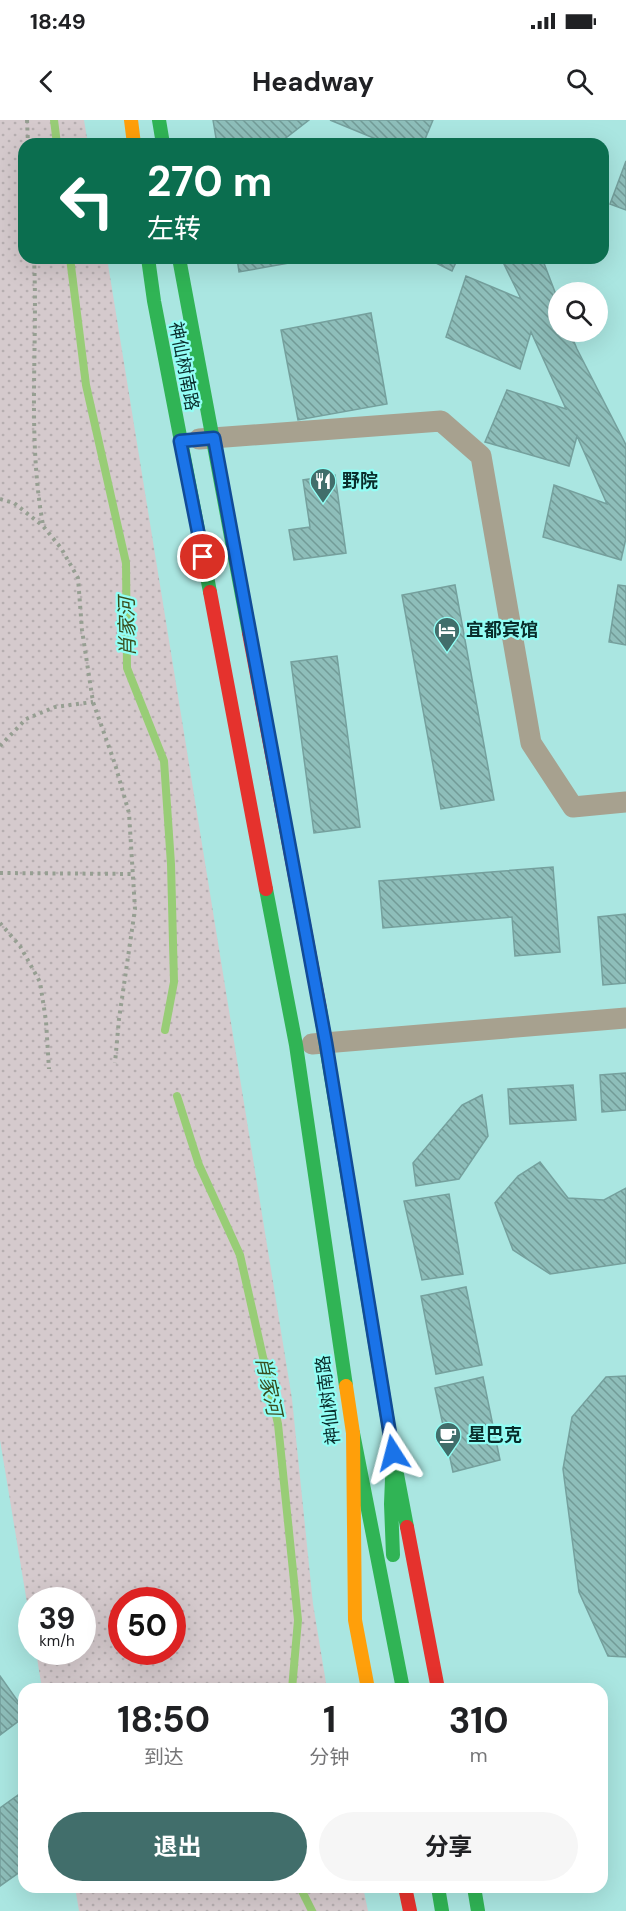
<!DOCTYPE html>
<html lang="zh">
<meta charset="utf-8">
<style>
:root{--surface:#fff;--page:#f6f6f6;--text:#202124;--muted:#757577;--accent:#416e6b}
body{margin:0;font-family:"DM Sans","Noto Sans SC",sans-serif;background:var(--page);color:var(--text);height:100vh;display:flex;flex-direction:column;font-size:22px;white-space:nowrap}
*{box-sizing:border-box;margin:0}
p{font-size:20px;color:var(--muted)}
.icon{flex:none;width:33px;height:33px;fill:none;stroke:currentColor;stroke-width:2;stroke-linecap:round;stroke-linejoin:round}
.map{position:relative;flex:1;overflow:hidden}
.side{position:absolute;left:18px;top:1563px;width:590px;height:210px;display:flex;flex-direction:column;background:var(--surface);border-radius:18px;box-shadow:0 6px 24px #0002}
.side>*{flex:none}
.top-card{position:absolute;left:18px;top:18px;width:591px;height:126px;border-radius:18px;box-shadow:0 6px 24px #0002;background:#0b6e4f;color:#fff;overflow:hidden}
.tools{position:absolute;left:548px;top:162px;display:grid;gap:12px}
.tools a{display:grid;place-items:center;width:60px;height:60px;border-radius:50%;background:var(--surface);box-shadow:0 6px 24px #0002;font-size:30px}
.speed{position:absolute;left:18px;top:1467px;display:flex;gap:12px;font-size:30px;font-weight:700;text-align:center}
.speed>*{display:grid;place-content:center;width:78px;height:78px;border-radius:50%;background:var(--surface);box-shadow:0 6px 24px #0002;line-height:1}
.speed small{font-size:15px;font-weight:400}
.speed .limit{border:9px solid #d22;background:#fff;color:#111}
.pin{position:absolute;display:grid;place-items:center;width:51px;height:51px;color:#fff;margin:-26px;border:3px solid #fff;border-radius:50%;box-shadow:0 2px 6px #0007}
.me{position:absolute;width:66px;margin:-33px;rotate:351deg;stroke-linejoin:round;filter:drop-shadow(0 0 4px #0008)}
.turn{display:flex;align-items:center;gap:21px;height:126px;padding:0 30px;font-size:27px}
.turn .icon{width:78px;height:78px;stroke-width:2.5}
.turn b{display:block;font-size:42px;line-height:51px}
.eta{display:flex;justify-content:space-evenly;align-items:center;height:102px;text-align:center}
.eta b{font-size:36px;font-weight:700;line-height:42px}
.primary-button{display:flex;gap:12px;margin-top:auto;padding:12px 30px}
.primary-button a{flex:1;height:69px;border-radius:36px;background:var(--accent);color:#fff;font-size:24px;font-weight:700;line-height:69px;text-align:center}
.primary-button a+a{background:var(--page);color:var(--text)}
.status{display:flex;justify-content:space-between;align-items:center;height:42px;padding:0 30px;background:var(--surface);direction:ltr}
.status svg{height:16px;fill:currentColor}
header{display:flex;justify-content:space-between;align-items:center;height:78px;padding:0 30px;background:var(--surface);font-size:27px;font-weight:700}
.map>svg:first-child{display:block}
.grass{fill:url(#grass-dots);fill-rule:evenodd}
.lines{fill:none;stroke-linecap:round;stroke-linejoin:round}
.stream{stroke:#98cd76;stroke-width:8}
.building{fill:url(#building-back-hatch);stroke:#75a09d;stroke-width:1.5}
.path{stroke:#969f92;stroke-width:4;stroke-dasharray:3 4.5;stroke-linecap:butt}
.street{stroke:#a7a18f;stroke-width:21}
.fast{stroke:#30b455;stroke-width:14}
.slow{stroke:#ff9f0a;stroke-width:14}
.jam{stroke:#e5322d;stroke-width:14}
.route-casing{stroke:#114b97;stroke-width:15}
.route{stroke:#1a73e8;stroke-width:10}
.labels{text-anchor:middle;stroke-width:4.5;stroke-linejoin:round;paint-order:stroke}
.street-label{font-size:18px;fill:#092d2b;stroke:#92fef5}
.poi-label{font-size:18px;font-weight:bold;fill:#092d2b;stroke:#92fef5;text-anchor:start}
.water-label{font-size:20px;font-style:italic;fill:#384d1d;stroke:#92fef5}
</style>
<div class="status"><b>18:49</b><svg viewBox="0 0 49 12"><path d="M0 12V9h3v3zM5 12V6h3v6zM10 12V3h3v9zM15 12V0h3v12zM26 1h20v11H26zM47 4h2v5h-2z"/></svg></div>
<header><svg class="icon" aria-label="back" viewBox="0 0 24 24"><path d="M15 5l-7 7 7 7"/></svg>Headway<svg class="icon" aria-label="search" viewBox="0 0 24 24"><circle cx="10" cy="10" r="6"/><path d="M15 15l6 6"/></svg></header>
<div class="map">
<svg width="626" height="1791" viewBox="0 0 626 1791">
<defs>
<pattern id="grass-dots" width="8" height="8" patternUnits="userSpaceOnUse" patternTransform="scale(1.5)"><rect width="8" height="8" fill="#d5cacd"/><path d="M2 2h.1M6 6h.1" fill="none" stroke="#b6aeb0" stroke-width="1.8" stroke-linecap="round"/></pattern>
<pattern id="building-back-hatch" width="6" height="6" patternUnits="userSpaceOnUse" patternTransform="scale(1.5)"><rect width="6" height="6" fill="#8ebeba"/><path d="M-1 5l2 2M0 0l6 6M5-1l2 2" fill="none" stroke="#729b97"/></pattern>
</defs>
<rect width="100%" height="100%" fill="#aae6e1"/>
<path class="grass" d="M0 0H84L88 24H24V138H107L292 1279 313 1484 327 1569H42L36 1532H82V1480H32L31 1507 0 1320ZM122 1480H172V1532H122Z
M75 1767H363L368 1791H79Z"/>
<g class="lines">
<path class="stream" d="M54 0 57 24
M70 138 86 265 126 443 127 548 164 641 171 744 174 862 165 910
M177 976 199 1045 240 1135 278 1304 298 1500 292 1569
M300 1767 312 1791"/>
</g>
<path class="building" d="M213 0H309L278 24H217Z
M330 0H433L423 24H388Z
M626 41V90L610 84Z
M237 138H294L295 142 239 152Z
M426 138H458L452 151Z
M501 138H542L558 180V212H570L577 229 626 325V418L621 440 543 417 554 365 607 384 577 316 569 346 485 322 507 270 566 289 531 212 520 249 446 217 466 156 521 179Z
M371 193 387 284 298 300 281 210Z
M335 355 346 433 294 440 289 410 310 407 303 360Z
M455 465 494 680 441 689 402 475Z
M618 465 626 466V525L609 522Z
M337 536 360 707 314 713 291 542Z
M553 747 560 832 515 836 512 797 383 808 379 761Z
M626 794V863L603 865 598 797Z
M626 953V990L602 992 600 955Z
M573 965 576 1000 510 1004 508 969Z
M482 975 488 1016 459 1059 416 1066 413 1043 462 985Z
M540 1042 568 1078 604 1080 626 1068V1143L550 1154 513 1130 495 1083 518 1056Z
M449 1074 463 1154 422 1160 404 1081Z
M466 1167 482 1245 436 1254 421 1176Z
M626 1256V1537L608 1536 579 1472 563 1349 572 1297 606 1257Z
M483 1257 500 1340 453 1352 435 1268Z
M0 1556 24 1590V1597L0 1615Z
M18 1675 24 1684V1749L0 1766V1688Z"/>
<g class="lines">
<path class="path" d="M27 0 28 24
M34 138C38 227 27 317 43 405
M0 379 14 383 43 406 61 428 78 458 82 510 93 582 115 644 129 693 135 789 119 899 115 943
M0 626 26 599 55 587 93 582
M0 753 134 754
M0 803 20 826 40 862 46 901 49 949"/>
<path class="street" d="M199 319 441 301 481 336 531 623 573 687 626 682
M312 924 626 898"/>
<path class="fast" d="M159 0 163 24
M148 138 154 181 210 472
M179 138 249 513
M266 769 296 925 346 1266
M320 889 393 1333 407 1407
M353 1313 403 1569
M393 1333 391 1384 393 1435
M438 1767 442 1791
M474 1767 478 1791"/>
<path class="slow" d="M131 0 134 24
M346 1266 353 1313 355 1500 368 1569"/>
<path class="jam" d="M210 472 266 769
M249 513 320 889
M407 1407 438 1569
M405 1767 410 1791"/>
</g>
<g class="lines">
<g class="route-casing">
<path id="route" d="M203 437 180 321 214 318 326 923 393 1333"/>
</g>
<use href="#route" class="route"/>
</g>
<defs>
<g id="restaurant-pin" transform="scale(1.35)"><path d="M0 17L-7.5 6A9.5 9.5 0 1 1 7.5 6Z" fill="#416e6b" stroke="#92fef5"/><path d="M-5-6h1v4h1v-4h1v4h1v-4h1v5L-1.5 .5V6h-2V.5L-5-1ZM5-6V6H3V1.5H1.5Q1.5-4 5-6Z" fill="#fff"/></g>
<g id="hotel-pin" transform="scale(1.35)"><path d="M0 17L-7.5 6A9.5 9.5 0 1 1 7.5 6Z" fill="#416e6b" stroke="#92fef5"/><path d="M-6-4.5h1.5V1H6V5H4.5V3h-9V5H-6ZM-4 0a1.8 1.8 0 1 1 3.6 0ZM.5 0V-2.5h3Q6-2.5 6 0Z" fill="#fff"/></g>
<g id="cafe-pin" transform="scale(1.35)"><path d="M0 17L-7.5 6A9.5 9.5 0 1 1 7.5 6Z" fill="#416e6b" stroke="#92fef5"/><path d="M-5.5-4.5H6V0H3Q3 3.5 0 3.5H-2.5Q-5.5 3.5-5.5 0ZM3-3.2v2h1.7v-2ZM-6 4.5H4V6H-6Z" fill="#fff"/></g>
</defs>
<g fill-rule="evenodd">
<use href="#restaurant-pin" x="323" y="361"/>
<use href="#hotel-pin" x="447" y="510"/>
<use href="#cafe-pin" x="448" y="1315"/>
</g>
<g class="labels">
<g class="street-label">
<text transform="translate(184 246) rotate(79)" y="6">神仙树南路</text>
<text transform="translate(328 1280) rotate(-97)" y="6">神仙树南路</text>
</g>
<g class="poi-label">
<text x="342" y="367">野院</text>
<text x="466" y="516">宜都宾馆</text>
<text x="468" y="1321">星巴克</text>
</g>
<g class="water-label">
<text transform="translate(127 507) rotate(-91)" y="7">肖家河</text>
<text transform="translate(269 1266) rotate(78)" y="7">肖家河</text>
</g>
</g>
</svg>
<div class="tools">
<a><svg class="icon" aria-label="search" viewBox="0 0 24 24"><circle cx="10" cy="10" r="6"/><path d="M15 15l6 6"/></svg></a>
</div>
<div class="speed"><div>39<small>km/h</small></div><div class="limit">50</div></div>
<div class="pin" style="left:203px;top:437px;background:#d93025"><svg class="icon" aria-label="arrive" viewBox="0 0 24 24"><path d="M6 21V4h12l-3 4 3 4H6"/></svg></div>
<svg class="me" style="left:393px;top:1333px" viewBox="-20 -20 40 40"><path d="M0-17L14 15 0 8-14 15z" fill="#1a73e8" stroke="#fff" stroke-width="4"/></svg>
<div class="top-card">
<div class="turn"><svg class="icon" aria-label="left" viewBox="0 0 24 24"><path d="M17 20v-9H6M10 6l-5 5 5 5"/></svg><div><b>270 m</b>左转</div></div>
</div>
<section class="side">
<div class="eta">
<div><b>18:50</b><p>到达</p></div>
<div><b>1</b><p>分钟</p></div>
<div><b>310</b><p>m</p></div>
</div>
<div class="primary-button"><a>退出</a><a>分享</a></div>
</section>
</div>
